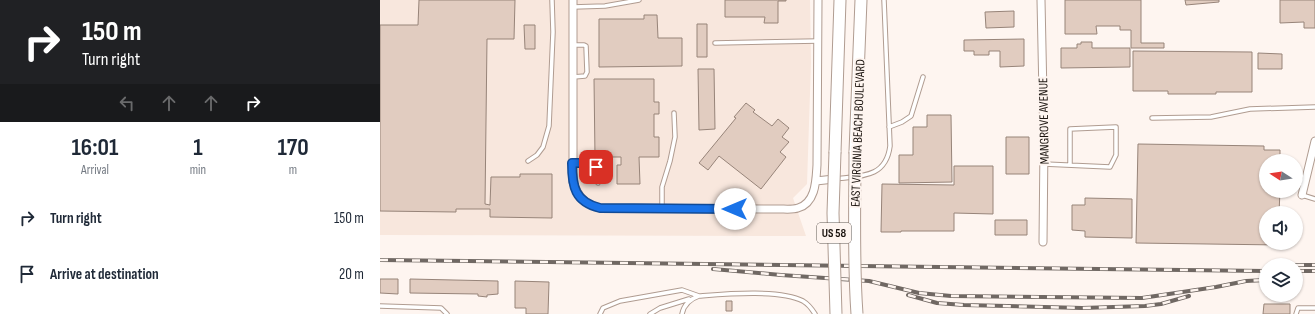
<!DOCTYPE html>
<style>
:root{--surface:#fff;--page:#f6f6f7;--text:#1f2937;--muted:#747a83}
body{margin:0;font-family:"Sofia Sans Condensed",sans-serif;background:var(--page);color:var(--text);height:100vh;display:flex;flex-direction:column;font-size:15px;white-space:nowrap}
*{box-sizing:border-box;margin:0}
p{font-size:13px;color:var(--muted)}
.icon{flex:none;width:22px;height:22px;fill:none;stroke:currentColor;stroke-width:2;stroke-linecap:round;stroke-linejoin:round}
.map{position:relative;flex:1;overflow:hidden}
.sheet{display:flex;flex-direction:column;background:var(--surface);width:380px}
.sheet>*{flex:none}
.banner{background:#202124;color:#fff;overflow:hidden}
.needle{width:26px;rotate:282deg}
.buttons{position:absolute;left:879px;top:154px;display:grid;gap:8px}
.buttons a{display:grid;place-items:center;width:44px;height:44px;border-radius:50%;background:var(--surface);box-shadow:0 1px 3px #0004;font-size:20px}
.pin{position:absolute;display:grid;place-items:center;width:34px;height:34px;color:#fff;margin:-17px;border-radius:8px;box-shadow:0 2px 6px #0006}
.me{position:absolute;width:44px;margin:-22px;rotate:270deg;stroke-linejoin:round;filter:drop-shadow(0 0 3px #0008)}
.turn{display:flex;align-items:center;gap:14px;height:84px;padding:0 16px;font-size:18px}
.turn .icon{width:52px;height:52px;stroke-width:2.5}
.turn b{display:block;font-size:28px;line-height:34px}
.lanes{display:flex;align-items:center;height:38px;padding:0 16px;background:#0003;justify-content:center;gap:20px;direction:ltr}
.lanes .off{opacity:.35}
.eta{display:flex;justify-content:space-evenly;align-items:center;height:68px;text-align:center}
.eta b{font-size:24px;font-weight:700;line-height:28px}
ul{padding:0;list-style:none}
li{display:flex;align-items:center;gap:12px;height:56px;padding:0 16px}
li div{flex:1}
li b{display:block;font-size:15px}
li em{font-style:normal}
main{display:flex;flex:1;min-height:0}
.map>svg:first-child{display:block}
.built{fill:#f8e7dd}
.building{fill:#e1ccc0;stroke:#978479}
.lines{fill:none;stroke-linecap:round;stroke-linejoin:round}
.service-casing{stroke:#b09c91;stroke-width:5.5}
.minor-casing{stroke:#b09c91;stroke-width:9}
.primary-casing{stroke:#b09c91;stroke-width:13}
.service{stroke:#fff;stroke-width:3.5}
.minor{stroke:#fff;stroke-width:7}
.primary{stroke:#fff;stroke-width:11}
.rail-casing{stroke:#706863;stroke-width:4}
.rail{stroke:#fef5f0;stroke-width:2.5;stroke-dasharray:8;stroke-linecap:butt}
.primary-bridge-casing{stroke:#b09c91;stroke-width:13;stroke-linecap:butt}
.primary-bridge{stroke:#fff;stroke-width:11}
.route-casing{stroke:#114b97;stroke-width:10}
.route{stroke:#1a73e8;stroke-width:7}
.labels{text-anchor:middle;stroke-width:4;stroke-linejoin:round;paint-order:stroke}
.shield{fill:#fef5f0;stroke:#5f5852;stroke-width:1}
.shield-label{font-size:12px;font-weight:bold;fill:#1b140f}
.street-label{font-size:13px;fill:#1b140f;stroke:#fef5f0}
</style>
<main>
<section class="sheet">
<div class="banner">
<div class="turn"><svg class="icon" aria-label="right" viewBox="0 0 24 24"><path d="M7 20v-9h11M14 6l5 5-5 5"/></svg><div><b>150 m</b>Turn right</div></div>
<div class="lanes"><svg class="icon off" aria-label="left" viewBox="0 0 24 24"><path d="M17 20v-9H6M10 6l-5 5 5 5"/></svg><svg class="icon off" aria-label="ahead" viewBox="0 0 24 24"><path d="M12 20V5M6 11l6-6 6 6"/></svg><svg class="icon off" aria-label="ahead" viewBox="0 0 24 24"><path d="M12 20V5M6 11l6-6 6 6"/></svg><svg class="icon" aria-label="right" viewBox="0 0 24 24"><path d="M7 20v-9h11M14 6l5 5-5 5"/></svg></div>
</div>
<div class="eta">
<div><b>16:01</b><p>Arrival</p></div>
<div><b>1</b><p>min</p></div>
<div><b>170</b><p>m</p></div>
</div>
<ul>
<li><svg class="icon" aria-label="right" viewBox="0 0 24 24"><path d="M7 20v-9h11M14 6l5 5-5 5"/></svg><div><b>Turn right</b></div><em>150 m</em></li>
<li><svg class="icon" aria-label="arrive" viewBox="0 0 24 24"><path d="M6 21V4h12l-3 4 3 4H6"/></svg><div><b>Arrive at destination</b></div><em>20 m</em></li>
</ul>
</section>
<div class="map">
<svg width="935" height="314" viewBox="0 0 935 314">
<rect width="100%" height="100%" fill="#fef5f0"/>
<path class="built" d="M0 0H430L431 63 427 184 413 198 426 236 0 235Z"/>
<path class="building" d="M39 0H135L134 39H107L105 204 110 205 111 177H140V174H172V218L110 217V209H76V212L0 211V25H38Z
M345 0H406V1H398V23H384L385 17H345Z
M685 0H761V43H784V48H751V30H740V26H716L717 34H685Z
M805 0H839V2L806 5Z
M900 0H935V28H924V22L900 23Z
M634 11V27L606 28 605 12Z
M264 15H277L278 38H302V66L219 67V19H264Z
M317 24H327V57H317Z
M144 25H155V49H145Z
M644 39V66L620 67V51H609V55H594V51H584V40Z
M701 42H712V48H750V67L681 68V48H697V44H701Z
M753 51 872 52V92H836V94H788V91H753Z
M878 53 902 54V69H878Z
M318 69H334L335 129 319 130Z
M214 79H274V102H279V114H274V137H279V157H259L260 184H237V165H241V157H215Z
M366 103 375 110 373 112 392 126 398 119 409 128 402 137 409 142 400 152 406 157 381 189 339 156 328 170 319 163 356 118 354 117Z
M547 115H571L572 182 519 183V155H533V127H547Z
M626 137H649V174H626Z
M758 144 884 146V150H900V161H886V191H900L899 213H886V243H899V245L756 243Z
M574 166H613V214L574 213V231H521V232H501L502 184 574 185Z
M705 198 752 199V238L705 237V231L692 230V205H705Z
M615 220H647V235H615Z
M0 279H18V294L0 293Z
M30 279 118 281V294L107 295V297L98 296V294L30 293Z
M135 281 169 282 168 314H146V308H135Z
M346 301H352V311H346Z
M884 304H910V314H883Z"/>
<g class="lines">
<g class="service-casing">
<path id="service" d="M193 7 225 6 259 0
M335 43 438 41
M193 45H204L206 46 207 72 205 76 193 77
M772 118 831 117 870 109 935 107
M509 127 522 122 531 116 543 77
M148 161 157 155 163 147 169 126 173 32 172 0
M193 163C203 163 212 162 219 170L218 183
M664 164 730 167 736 155V127L690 129V165
M455 179C481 176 506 178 510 146L504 0
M922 195 935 199
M282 208V187L290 161 295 137 294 113
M0 306 61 308 67 314
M220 314 223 308 240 301 302 290 319 296
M270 314 280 308 309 299
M302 314C304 304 310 299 319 296 345 294 400 289 423 301 428 304 432 309 435 314
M916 314 918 308H935"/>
</g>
<g class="minor-casing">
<path id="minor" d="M193 0V182C198 197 205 204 220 208L399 209C405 209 412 210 418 208 436 203 436 180 437 165L438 0
M661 0 664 144 663 242
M436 181 454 179
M922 195 935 141"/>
</g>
<g class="primary-casing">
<path id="primary" d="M455 152 460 0
M475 152 481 0"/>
</g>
<use href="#service" class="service"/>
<use href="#minor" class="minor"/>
<use href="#primary" class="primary"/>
<g class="rail-casing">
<path id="rail" d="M0 260 886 271
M916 265H935
M333 269 401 275 489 281 539 293 571 296 762 298 836 287 866 281 886 280
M916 271H935
M528 295 557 303 584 305 702 308 765 306 781 304 809 296"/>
</g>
<use href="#rail" class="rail"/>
<g class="primary-bridge-casing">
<path id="primary-bridge" d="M455 152 453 213 456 314
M475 152C475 206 473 260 477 314"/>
</g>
<use href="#primary-bridge" class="primary-bridge"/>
</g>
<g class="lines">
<g class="route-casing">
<path id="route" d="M216 167 208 163H192C192 187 195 202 220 208L355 209"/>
</g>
<use href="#route" class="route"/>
</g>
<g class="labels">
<rect class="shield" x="437" y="223" width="34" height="20" rx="3"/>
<g class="shield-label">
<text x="454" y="237">US 58</text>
</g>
<g class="street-label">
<text transform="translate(663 121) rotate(-91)" y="5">MANGROVE AVENUE</text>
<text transform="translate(477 133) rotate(-88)" y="5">EAST VIRGINIA BEACH BOULEVARD</text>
</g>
</g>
</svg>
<div class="buttons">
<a><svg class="needle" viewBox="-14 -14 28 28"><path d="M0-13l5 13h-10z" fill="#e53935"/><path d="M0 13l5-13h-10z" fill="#747a83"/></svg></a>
<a><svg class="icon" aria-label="sound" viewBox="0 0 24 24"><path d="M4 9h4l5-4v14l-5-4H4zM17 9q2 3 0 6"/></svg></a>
<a><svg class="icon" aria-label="layers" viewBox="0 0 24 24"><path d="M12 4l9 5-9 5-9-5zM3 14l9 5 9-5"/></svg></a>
</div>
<div class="pin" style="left:216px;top:167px;background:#d93025"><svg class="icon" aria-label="arrive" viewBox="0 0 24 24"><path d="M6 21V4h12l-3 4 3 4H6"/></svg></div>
<svg class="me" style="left:355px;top:209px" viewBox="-20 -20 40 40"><circle r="19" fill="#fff"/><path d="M0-13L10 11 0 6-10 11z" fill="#1a73e8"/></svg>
</div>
</main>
